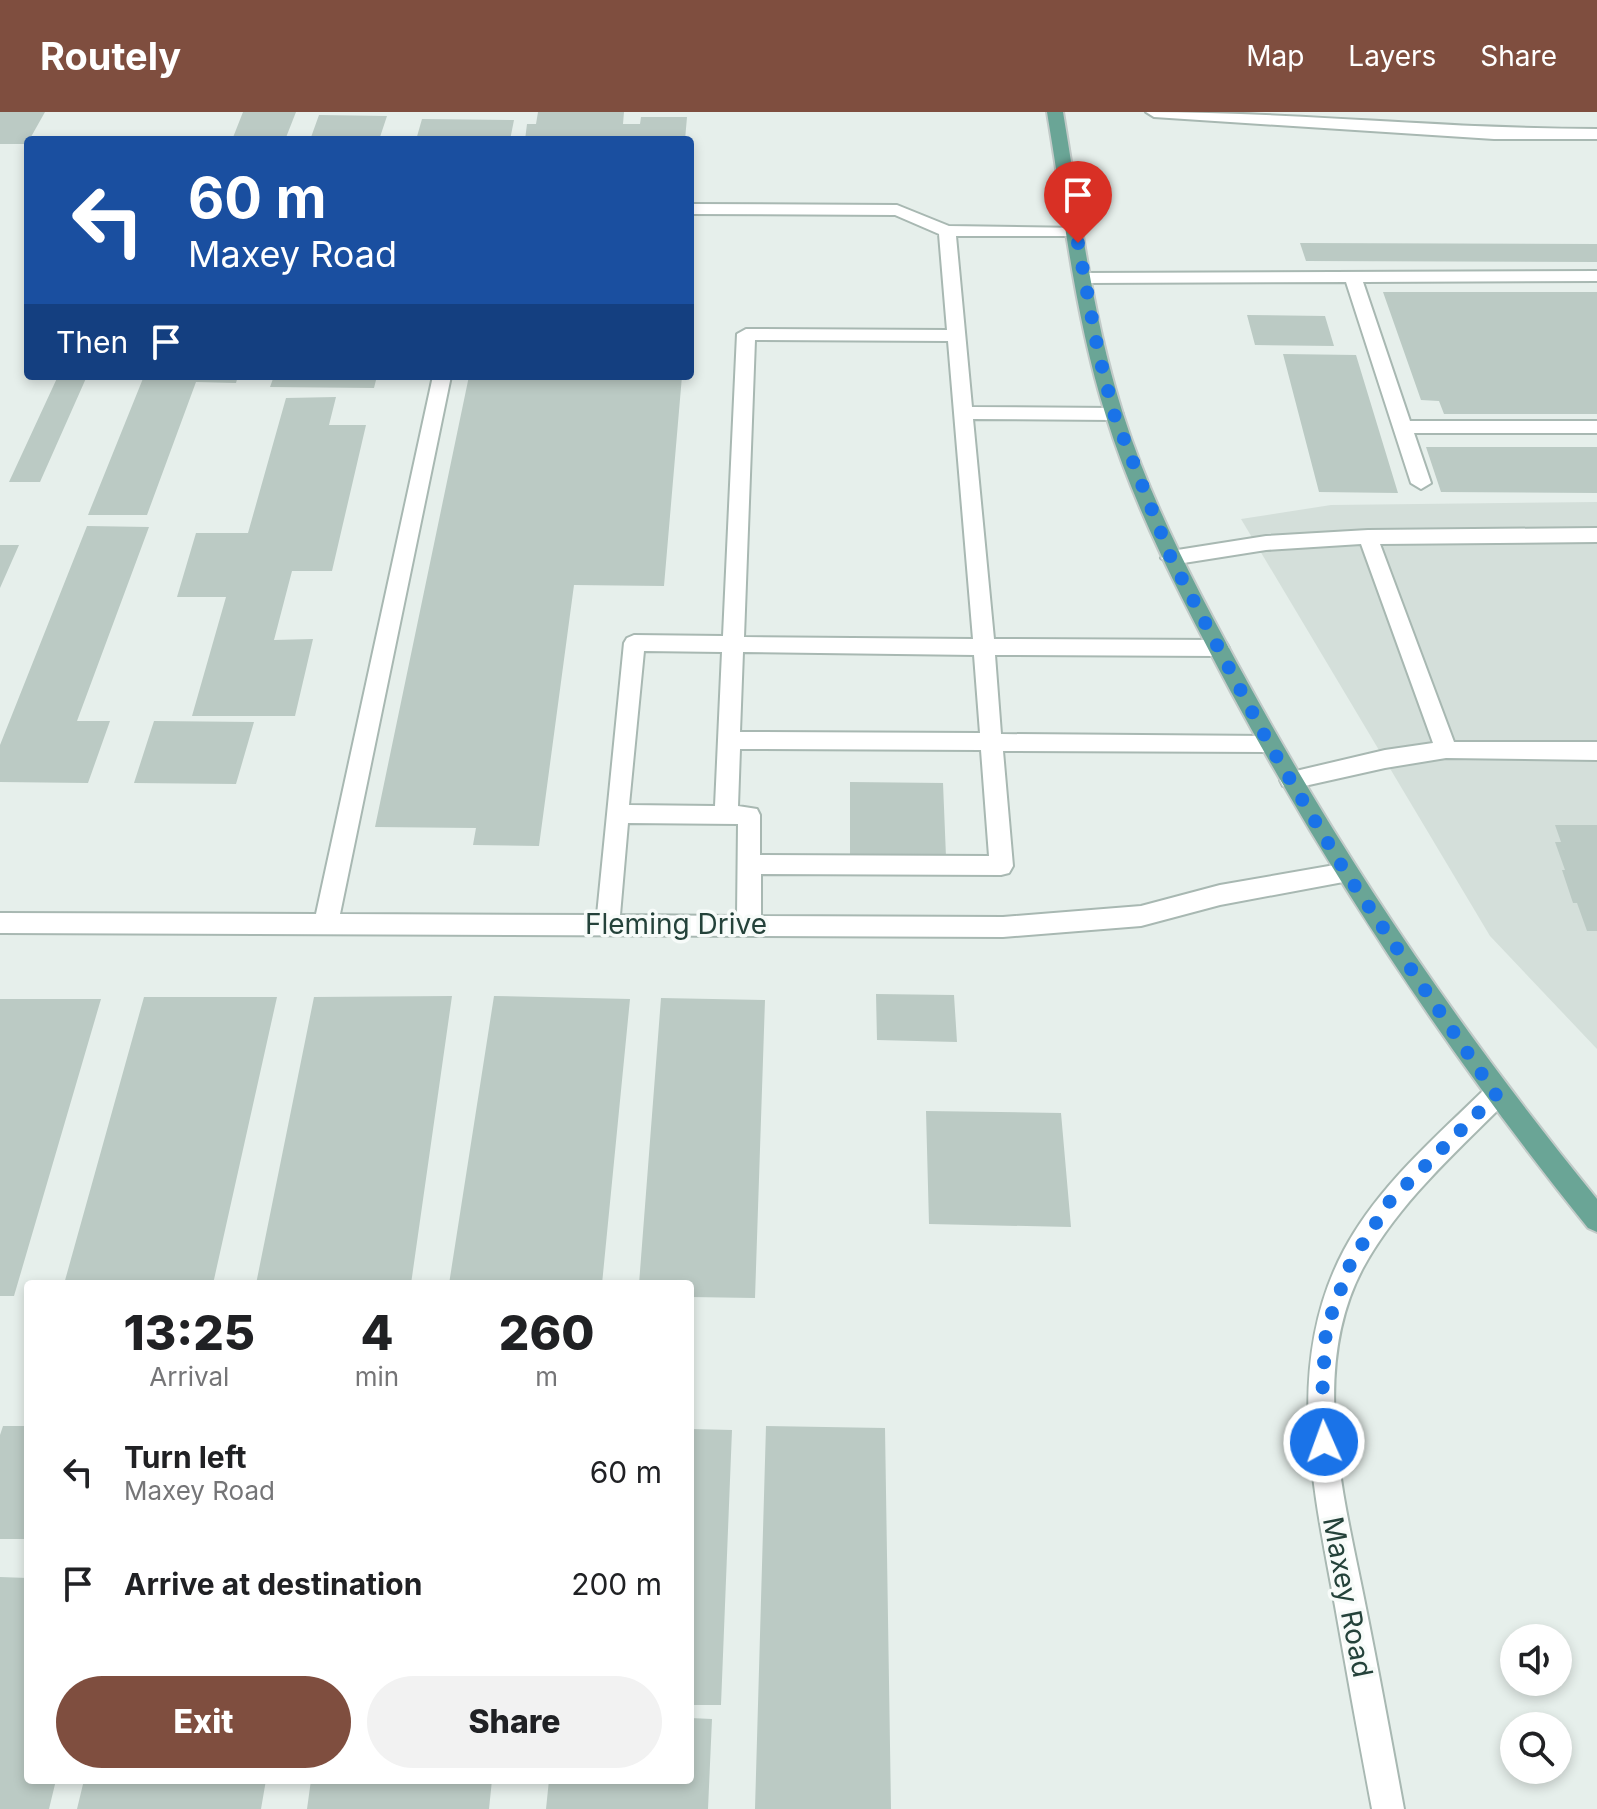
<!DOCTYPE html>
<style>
:root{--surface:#fff;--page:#f2f2f2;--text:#202124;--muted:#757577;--accent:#7f4e3f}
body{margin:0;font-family:Inter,sans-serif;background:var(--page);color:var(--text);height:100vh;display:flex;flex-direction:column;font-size:30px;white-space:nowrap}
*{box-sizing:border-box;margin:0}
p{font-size:26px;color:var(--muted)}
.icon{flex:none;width:44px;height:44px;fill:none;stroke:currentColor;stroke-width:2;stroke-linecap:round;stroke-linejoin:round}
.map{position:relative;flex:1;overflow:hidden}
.details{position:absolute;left:24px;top:1168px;width:670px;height:504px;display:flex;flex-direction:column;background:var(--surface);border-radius:8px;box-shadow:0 4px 12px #0003}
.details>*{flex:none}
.guide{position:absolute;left:24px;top:24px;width:670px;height:244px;border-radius:8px;box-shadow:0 4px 12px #0003;background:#1a4fa0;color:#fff;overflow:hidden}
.controls{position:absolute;left:1500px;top:1512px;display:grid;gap:16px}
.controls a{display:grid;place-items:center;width:72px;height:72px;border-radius:50%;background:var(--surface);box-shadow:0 4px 12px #0003;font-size:40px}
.pin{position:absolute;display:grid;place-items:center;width:68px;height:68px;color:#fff;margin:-82px -34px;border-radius:50% 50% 50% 0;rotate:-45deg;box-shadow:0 0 8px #0007}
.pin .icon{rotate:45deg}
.me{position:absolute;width:88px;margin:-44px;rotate:358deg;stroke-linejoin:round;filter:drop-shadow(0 0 6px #0008)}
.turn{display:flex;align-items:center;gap:28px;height:168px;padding:0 32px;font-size:36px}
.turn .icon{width:104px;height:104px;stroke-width:2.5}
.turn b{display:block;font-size:56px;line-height:68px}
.then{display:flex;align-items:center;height:76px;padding:0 32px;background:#0003;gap:16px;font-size:30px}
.eta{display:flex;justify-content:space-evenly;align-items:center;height:136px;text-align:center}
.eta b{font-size:48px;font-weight:800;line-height:56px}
.button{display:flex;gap:16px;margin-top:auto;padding:16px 32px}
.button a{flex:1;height:92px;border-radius:48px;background:var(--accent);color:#fff;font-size:32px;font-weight:800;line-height:92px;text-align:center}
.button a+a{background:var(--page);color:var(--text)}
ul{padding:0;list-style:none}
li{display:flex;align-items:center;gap:24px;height:112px;padding:0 32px}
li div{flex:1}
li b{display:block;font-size:30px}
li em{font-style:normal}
header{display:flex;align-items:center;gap:48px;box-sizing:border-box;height:112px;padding:0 40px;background:var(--accent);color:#fff}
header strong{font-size:38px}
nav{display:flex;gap:44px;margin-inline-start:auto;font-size:28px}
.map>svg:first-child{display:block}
.built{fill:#d4dfda}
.building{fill:#bbcac4}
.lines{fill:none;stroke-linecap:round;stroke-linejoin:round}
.minor-casing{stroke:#a8b8b2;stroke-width:4}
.major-casing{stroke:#c2cac8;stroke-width:4}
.minor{fill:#fff;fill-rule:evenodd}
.major{fill:#6aa596;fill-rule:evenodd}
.route{stroke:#1a73e8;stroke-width:14;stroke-dasharray:0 25.2}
.labels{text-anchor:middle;stroke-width:7;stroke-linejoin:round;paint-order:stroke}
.street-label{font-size:28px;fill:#24423a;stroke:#f7fbf9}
</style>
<header>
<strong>Routely</strong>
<nav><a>Map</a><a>Layers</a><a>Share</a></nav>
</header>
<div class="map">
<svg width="1597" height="1697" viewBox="0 0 1597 1697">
<rect width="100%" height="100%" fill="#e6efeb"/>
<path class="built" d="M1597 390V937L1490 824 1241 407 1331 393Z"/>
<path class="building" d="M0 0H45L27 32H0Z
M243 0H296L285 28H232Z
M538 0H624L623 12H640L641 5H687L685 28H525L527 12H536Z
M319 3 387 4 379 28H310Z
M422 7 514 8 510 28H416Z
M1300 131 1597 132V150L1306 149Z
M1383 180H1597V302H1444L1439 289 1421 288Z
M1247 203 1325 204 1334 234 1255 233Z
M1283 242 1356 243 1398 381 1319 380Z
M58 264H87L40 370H9Z
M144 264H238L236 271 196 270 147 403H88Z
M274 264H377L374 276 270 275Z
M469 264H682L664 474 574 473 539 734 473 733 476 716 375 715Z
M336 285 329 313H366L332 459H292L274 528 313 527 295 604H192L226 485H177L196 421H248L286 286Z
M1426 335H1597V381L1441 380Z
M87 414 149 415 77 609H110L88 671 0 670V633Z
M0 433H19L0 476Z
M154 609 254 610 236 672 134 671Z
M850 670 943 671 946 745 850 744Z
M1555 713H1597V819H1587L1577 791H1573L1562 758H1565L1555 730H1561Z
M876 882 954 883 957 930 877 928Z
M452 884 411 1172H256L314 885Z
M494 884 630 887 602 1172H449Z
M144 885H277L213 1172H64Z
M661 886 765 888 755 1186 690 1185V1172H639Z
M0 887H101L14 1184H0Z
M926 999 1061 1001 1071 1115 929 1112Z
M3 1314H28V1427H0V1323Z
M766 1314 885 1316 891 1697H755Z
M690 1317 732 1318 721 1593H690Z
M0 1465 28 1466V1668H56L49 1697H0Z
M690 1606 712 1607 708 1697H546L549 1668H690Z
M84 1668H266L261 1697H77Z
M311 1668H492L489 1697H307Z"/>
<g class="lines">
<g class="minor-casing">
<path id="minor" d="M1146 0C1297 0 1446 17 1597 17V27H1494L1154 5Z
M690 92 897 93 949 114 1082 116 1084 119 1076 124H956L972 295 1114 296 1123 302 1114 308 973 307 994 527 1219 528 1226 531 1229 536 1226 541 1219 544 995 543 1001 622 1269 624 1277 626 1280 632 1277 638 1269 640 1003 639 1013 754 1009 761 1001 763 761 762V804L1003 805 1141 794 1220 773 1346 751 1354 754 1358 761 1354 768 1220 793 1141 814 1003 825 0 821V801L316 802 433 264H451L340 802 597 803 624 531 627 526 634 523 723 524 737 222 746 217 947 218 939 122 895 103 690 102ZM755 228 948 229 973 527 744 525ZM644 539 722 540 715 694 629 693ZM743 540 974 543 980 621 740 620ZM740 637 981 638 989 744 760 743V703L757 697 738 694ZM628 711 738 712 737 804 620 803Z
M1597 159V169L1363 170 1410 309H1597V321H1414L1431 371 1421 377 1411 371 1346 170 1084 171 1076 166 1084 161Z
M1597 416V430L1380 432 1454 630H1597V648L1446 646 1385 656 1291 677 1283 674 1280 668 1283 662 1385 638 1433 631 1361 432 1266 438 1171 453 1161 446 1171 439 1266 424 1368 418Z
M1496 971 1505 975 1509 983 1505 991C1454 1042 1398 1092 1363 1156 1307 1261 1346 1392 1367 1501 1380 1566 1392 1632 1404 1697H1372C1359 1629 1347 1562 1335 1494 1313 1375 1284 1251 1344 1138 1378 1074 1436 1025 1487 975Z"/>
</g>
<g class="major-casing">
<path id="major" d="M1047 0H1063C1080 101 1092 204 1123 302 1153 396 1201 485 1248 571 1348 754 1465 925 1597 1087V1120L1588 1116C1452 948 1334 770 1231 580 1184 491 1136 401 1106 304 1075 206 1064 101 1047 0Z"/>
</g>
<use href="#minor" class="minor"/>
<use href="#major" class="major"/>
</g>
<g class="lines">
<path class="route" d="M1078 131 1098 239 1114 302 1171 446 1269 632 1346 761 1496 983 1390 1089 1351 1150 1326 1217 1321 1304 1324 1330"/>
</g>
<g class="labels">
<g class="street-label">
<text x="676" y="822">Fleming Drive</text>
<text transform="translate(1348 1485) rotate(79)" y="10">Maxey Road</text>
</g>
</g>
</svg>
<div class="controls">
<a><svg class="icon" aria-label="sound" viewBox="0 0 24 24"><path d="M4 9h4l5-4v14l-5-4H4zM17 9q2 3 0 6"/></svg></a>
<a><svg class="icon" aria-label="search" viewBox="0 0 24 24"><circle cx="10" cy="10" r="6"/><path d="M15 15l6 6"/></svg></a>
</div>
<div class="pin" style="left:1078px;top:131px;background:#d93025"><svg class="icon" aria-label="arrive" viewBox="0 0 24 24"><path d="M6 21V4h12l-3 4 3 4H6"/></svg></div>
<svg class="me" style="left:1324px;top:1330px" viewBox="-20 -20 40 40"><circle r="17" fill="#1a73e8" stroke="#fff" stroke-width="3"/><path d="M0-11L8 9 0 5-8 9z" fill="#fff"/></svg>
<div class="guide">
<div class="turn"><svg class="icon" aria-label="left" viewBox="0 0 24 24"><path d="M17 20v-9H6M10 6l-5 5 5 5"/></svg><div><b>60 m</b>Maxey Road</div></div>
<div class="then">Then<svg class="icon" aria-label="arrive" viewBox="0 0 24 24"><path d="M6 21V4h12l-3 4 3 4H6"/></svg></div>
</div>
<section class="details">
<div class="eta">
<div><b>13:25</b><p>Arrival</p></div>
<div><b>4</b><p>min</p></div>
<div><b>260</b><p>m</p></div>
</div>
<ul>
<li><svg class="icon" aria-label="left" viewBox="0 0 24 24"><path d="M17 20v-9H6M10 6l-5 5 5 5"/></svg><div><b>Turn left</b><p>Maxey Road</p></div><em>60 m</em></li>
<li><svg class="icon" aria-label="arrive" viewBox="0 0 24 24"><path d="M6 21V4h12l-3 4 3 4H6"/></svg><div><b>Arrive at destination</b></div><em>200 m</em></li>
</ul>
<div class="button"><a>Exit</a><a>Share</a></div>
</section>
</div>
